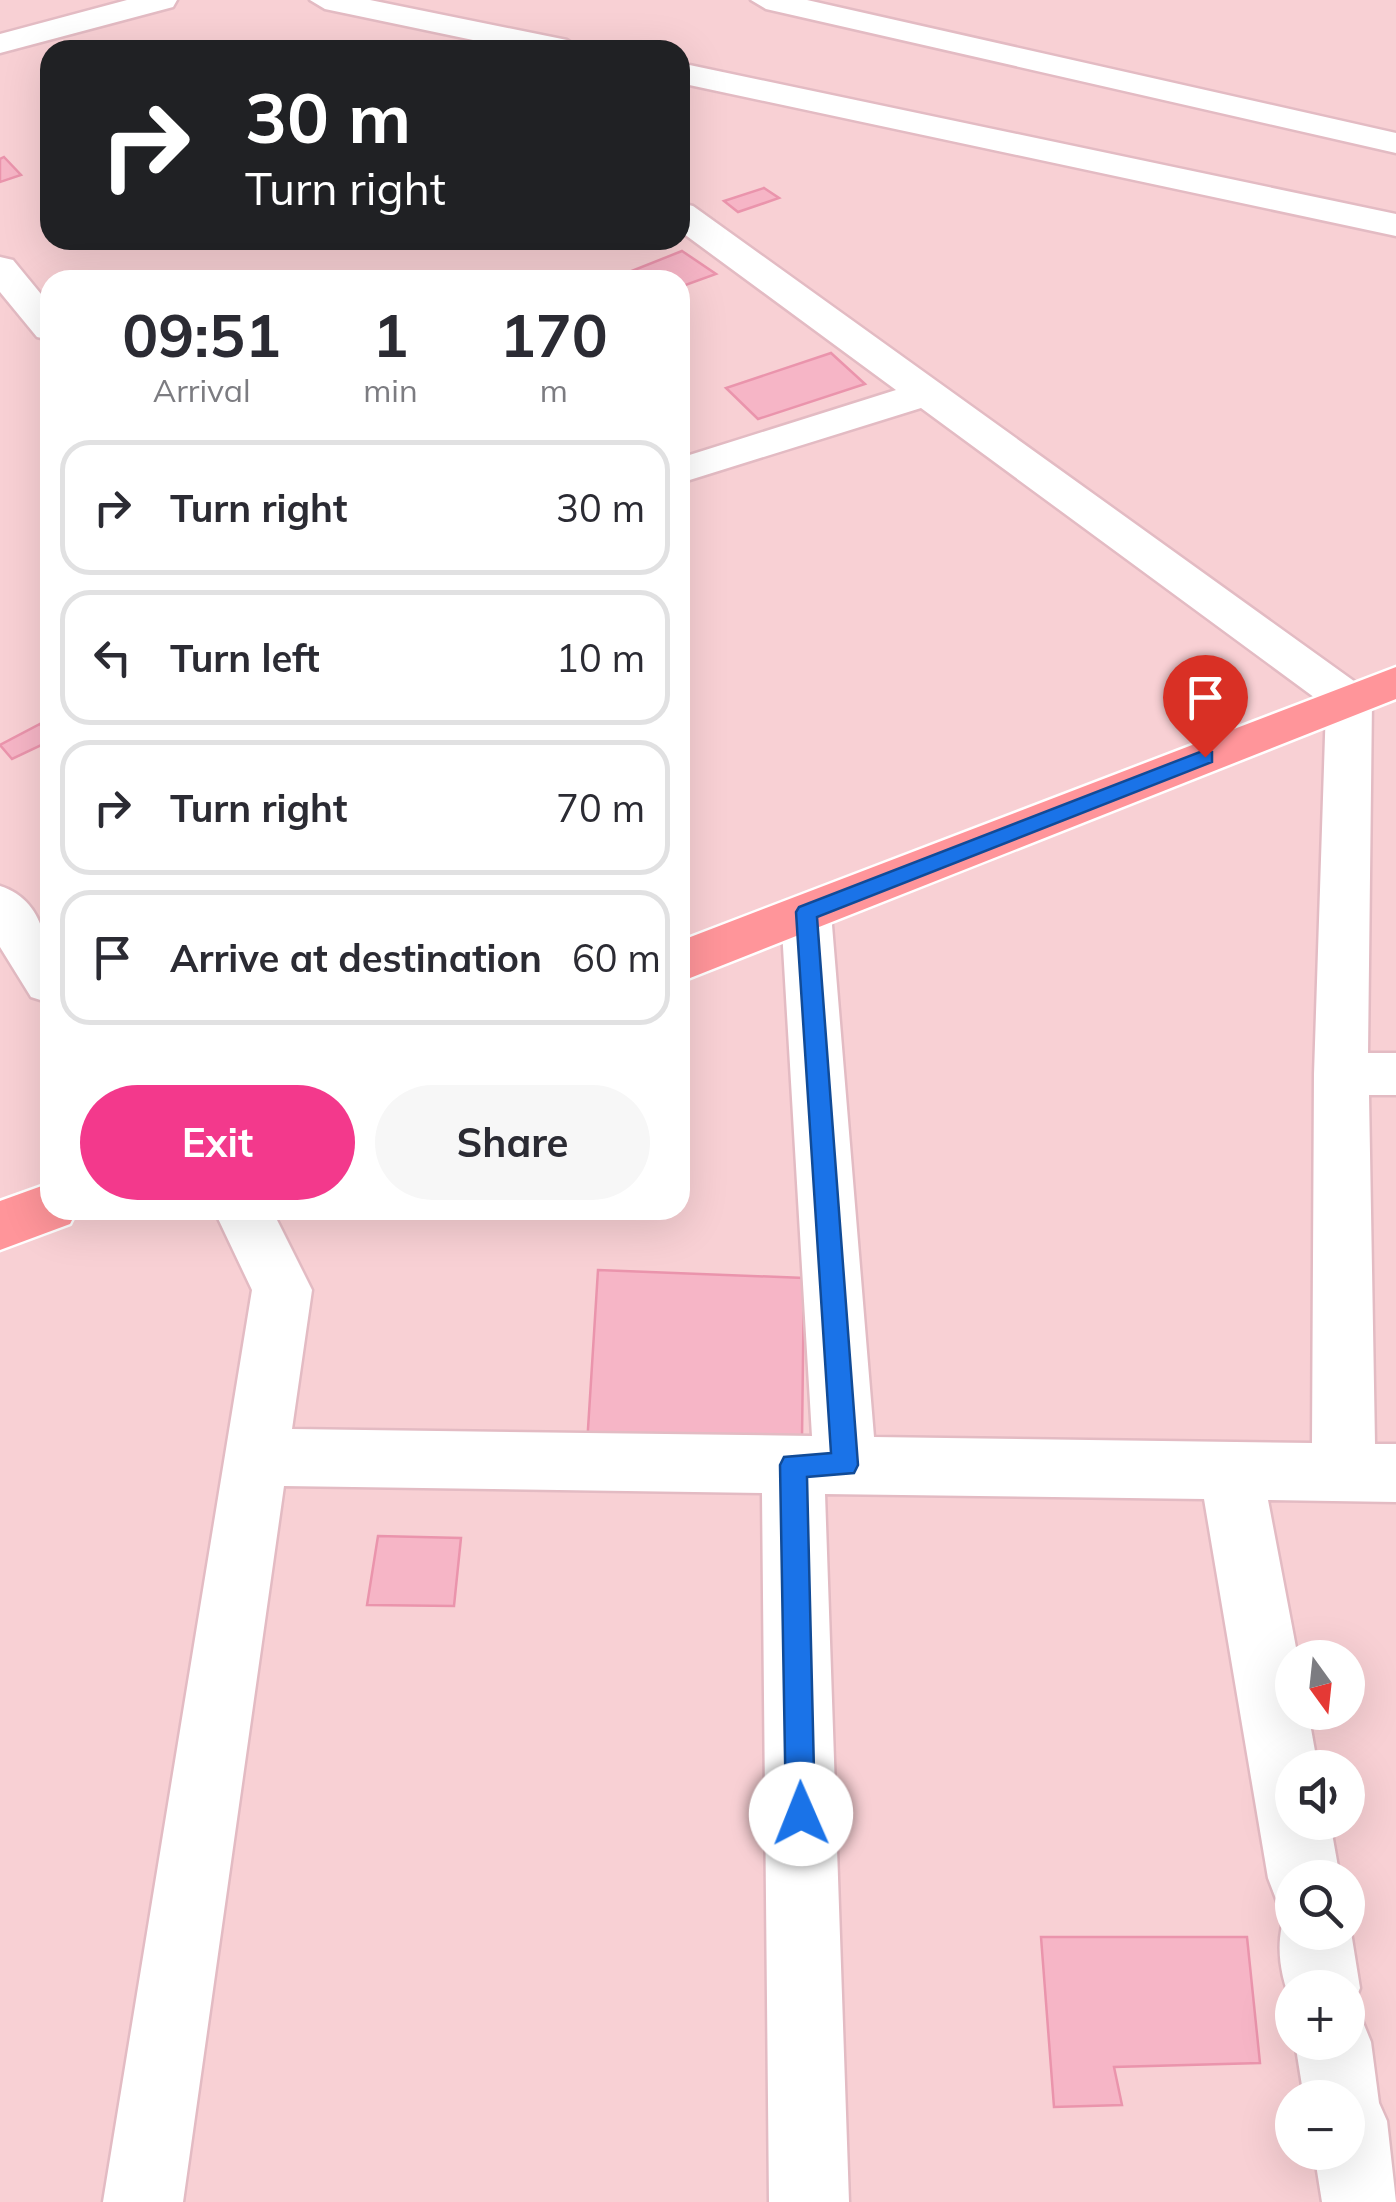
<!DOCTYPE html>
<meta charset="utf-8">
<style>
:root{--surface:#fff;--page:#f7f7f7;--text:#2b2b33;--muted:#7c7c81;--line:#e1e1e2;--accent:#f3398c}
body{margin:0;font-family:Mulish,sans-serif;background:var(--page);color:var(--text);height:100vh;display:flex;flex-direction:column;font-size:38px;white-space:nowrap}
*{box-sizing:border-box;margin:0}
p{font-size:32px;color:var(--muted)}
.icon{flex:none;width:55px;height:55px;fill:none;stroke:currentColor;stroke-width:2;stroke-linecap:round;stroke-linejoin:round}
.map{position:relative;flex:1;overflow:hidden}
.panel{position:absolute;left:40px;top:270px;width:650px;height:950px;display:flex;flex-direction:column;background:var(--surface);border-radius:30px;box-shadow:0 10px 40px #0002}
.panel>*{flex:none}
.banner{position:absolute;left:40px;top:40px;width:650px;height:210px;border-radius:30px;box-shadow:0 10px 40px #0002;background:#202124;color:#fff;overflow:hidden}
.needle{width:65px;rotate:165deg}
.controls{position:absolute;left:1275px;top:1640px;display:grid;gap:20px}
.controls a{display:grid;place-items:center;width:90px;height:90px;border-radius:50%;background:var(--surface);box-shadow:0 10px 40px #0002;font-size:50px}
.pin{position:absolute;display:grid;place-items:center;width:85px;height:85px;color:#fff;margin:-102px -42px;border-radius:50% 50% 50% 0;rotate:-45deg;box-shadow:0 0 10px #0007}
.pin .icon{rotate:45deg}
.me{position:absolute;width:110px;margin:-55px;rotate:359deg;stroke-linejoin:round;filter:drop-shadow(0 0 8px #0008)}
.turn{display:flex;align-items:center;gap:35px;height:210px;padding:0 40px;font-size:45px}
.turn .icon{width:130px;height:130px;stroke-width:2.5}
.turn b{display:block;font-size:70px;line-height:85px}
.eta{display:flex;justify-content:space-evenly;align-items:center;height:170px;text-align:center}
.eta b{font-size:60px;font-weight:700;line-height:70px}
.cta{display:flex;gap:20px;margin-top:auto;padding:20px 40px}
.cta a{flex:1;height:115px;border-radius:60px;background:var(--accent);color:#fff;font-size:40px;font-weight:700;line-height:115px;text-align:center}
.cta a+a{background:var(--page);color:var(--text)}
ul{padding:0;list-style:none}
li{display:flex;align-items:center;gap:30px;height:135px;margin:0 20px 15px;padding:0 20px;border:5px solid var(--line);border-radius:30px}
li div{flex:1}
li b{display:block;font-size:38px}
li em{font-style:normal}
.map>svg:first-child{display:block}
.residential{fill:#f8d0d4;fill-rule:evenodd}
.building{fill:#f6b5c6;stroke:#ea94ac;stroke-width:2.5}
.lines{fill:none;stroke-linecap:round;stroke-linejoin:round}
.minor-casing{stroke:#e3bbc3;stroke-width:5}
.primary-casing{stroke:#fff;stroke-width:5}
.minor{fill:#fff;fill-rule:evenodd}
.primary{fill:#ff959a;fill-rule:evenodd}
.route{fill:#1a73e8;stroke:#114b97;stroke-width:2.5}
</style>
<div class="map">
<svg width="1396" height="2202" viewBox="0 0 1396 2202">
<rect width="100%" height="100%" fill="#fedfe1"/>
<path class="residential" d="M0 0H1396V2202H0ZM50 50H680V240H50ZM50 280H680V1210H50ZM1292 1658H1348V1712H1292ZM1292 1768H1348V1822H1292ZM1292 1878H1348V1932H1292ZM1292 1988H1348V2042H1292ZM1292 2098H1348V2152H1292Z"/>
<path class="building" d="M4 157 21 175 0 182V159Z
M764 188 779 198 738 212 724 201Z
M682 251 716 274 680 287V280H609Z
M831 353 865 384 758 419 726 388Z
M40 724 50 741 12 759 0 745Z
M598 1270 804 1278 802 1438 587 1445Z
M378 1536 461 1538 454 1606 367 1605Z
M1041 1937H1247L1260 2063 1114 2067 1122 2105 1054 2107Z"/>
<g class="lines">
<g class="minor-casing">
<path id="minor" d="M127 0H177L173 7 0 53V34Z
M310 0H370L567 40 583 50H521L325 9Z
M751 0H807L1396 133V153L766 9Z
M680 63 1396 214V236L680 83Z
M680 203 693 206 1365 689 1372 700 1368 1053H1396V1095H1369L1375 1444H1396V1502L1268 1500 1298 1658H1292V1712H1308L1318 1768H1292V1822H1330L1340 1878H1292V1932H1348V1924L1351 1932 1360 1988 1351 2011 1360 2015 1371 2042 1379 2103 1387 2121 1396 2202H1322L1314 2152H1348V2098H1304L1295 2042H1348V1988H1292V2004C1279 1973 1274 1939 1288 1907L1278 1904 1268 1878 1204 1499 825 1494 849 2202H769L762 1493 284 1486 183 2202H103L252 1290 214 1210H272L312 1290 292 1429 812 1436 781 913 788 900 806 894 824 900 831 913 874 1437 1312 1443 1314 1074 1326 706 921 408 680 483V458L896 390 680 231Z
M0 257 13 260 50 305V340L37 337 0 292Z
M0 886C50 902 50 959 50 1003L31 997 0 947Z"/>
</g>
<g class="primary-casing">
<path id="primary" d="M1396 667V699L680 982V941Z
M50 1183V1210H77L70 1224 0 1250V1201Z"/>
</g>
<use href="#minor" class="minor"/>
<use href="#primary" class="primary"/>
</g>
<path class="route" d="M1205 750 1212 752V762L817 917 858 1465 854 1473 807 1477 815 1814 811 1824 801 1829 790 1824 786 1814 780 1465 784 1457 831 1453 796 912 799 907Z"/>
</svg>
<div class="controls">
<a><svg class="needle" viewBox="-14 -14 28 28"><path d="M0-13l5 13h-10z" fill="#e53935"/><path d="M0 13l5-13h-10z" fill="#7c7c81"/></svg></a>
<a><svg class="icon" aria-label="sound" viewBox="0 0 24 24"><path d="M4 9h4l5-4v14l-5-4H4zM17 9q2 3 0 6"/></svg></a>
<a><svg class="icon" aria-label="search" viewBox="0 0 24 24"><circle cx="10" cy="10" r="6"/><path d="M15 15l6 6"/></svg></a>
<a>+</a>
<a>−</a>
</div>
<div class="pin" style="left:1205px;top:757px;background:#d93025"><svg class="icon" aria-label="arrive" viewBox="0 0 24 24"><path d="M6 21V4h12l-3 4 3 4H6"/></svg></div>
<svg class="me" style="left:801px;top:1814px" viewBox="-20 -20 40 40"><circle r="19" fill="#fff"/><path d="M0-13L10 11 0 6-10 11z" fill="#1a73e8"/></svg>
<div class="banner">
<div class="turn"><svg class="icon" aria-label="right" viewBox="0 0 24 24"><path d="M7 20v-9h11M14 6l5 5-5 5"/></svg><div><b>30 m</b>Turn right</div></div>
</div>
<section class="panel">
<div class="eta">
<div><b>09:51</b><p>Arrival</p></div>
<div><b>1</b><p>min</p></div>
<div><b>170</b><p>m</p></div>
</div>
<ul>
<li><svg class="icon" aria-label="right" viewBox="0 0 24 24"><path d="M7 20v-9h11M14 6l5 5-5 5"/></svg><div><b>Turn right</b></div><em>30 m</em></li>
<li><svg class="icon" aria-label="left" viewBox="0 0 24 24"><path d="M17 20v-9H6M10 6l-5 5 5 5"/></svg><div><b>Turn left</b></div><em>10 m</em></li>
<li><svg class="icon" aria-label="right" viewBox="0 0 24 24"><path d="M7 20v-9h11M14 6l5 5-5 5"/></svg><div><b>Turn right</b></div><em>70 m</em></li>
<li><svg class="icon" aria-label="arrive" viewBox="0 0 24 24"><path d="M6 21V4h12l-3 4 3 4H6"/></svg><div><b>Arrive at destination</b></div><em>60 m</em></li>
</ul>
<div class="cta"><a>Exit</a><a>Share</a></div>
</section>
</div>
